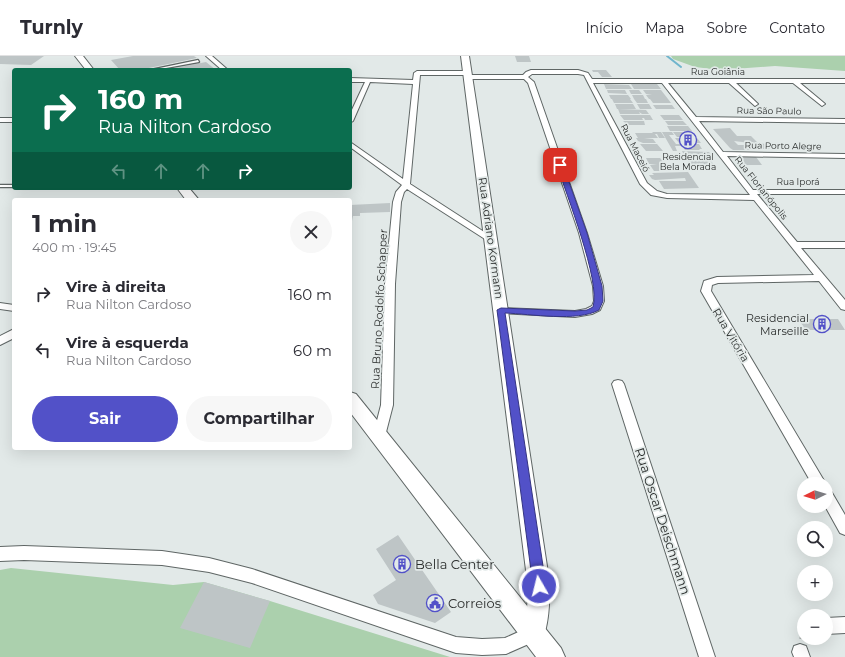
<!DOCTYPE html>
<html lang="pt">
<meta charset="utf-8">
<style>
:root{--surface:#fff;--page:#f7f7f7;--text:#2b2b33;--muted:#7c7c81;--line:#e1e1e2;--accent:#5251c8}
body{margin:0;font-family:Montserrat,sans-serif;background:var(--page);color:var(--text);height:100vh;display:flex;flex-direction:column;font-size:15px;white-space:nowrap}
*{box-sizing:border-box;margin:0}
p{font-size:13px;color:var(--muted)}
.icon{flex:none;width:22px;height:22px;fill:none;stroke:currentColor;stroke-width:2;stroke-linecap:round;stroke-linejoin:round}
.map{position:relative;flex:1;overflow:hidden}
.panel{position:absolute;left:12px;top:142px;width:340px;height:252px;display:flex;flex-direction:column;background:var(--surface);border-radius:4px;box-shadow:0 4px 16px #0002}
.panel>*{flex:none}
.guide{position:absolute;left:12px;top:12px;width:340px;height:122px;border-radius:4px;box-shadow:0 4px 16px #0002;background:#0b6e4f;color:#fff;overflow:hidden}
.needle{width:26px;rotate:265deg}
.buttons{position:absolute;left:797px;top:421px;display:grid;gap:8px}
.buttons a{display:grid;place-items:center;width:36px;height:36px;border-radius:50%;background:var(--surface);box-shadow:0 4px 16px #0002;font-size:20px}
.pin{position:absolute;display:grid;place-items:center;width:34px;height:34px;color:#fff;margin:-17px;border-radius:8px;box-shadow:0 2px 6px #0006}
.me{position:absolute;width:44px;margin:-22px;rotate:352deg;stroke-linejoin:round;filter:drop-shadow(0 0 3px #0008)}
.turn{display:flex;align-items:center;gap:14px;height:84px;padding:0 20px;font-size:18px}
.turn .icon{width:52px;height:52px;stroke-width:2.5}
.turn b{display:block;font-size:28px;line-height:34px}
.lanes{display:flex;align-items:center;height:38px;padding:0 20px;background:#0003;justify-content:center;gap:20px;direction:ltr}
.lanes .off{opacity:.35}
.round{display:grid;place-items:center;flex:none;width:42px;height:42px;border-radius:21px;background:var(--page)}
.head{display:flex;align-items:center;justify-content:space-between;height:68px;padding:0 20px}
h1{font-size:24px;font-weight:700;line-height:30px}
.primary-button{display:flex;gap:8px;margin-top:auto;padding:8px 20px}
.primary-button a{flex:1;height:46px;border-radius:24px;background:var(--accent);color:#fff;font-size:16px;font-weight:700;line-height:46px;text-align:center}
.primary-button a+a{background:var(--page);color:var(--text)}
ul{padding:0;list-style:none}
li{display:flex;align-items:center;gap:12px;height:56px;padding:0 20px}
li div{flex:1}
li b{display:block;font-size:15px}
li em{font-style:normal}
header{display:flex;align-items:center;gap:24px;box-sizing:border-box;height:56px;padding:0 20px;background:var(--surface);border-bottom:1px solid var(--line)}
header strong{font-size:19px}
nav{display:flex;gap:22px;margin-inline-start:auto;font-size:14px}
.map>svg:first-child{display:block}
.green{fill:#abd0ad}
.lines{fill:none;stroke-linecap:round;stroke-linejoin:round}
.stream{stroke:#70b5cc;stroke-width:2}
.building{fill:#bec5c6}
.lane-casing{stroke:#5f6665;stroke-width:2.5}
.street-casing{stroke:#5f6665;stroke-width:2}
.secondary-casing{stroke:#5f6665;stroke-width:2}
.primary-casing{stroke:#5f6665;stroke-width:2}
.path{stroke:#a8adac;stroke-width:3.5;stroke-dasharray:2.5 4;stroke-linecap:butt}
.lane{fill:#fff;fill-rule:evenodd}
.street{fill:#fff;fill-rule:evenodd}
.secondary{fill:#fff;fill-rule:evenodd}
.primary{fill:#fff;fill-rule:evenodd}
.route{fill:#5251c8;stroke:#353582}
.labels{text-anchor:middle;stroke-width:3.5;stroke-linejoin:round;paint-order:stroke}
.far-street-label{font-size:9px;fill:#2a2d2c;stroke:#e2e9e8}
.far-poi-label{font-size:9px;fill:#2a2d2c;stroke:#e2e9e8}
.street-label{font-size:11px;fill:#2a2d2c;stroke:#e2e9e8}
.poi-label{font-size:11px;fill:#2a2d2c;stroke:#e2e9e8;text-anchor:end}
.near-street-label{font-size:13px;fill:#2a2d2c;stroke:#e2e9e8}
.near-poi-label{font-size:13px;fill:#2a2d2c;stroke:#e2e9e8;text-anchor:start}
</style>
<header>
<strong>Turnly</strong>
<nav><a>Início</a><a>Mapa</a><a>Sobre</a><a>Contato</a></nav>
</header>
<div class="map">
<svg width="845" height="601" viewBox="0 0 845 601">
<rect width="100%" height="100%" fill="#e2e9e8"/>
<path class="green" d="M671 0H845V15L775 10 720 14 695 11 673 3Z
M11 512 173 529 204 526 270 545 450 601H0V514Z"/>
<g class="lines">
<path class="stream" d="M667 0 681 11"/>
</g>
<path class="building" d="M0 0H44L31 9 0 8Z
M133 0H194L197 2 139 14H120L111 4Z
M515 0H529L531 6H517Z
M206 6 216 14H170V13Z
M592 14H606L612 21H602L598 16H593Z
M604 28 629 29 632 33H606Z
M631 28H657L661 33H634Z
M607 34H625L627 38 608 37Z
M629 34H639L642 38H631Z
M643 34H661L668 43H649L646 39 652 38H646Z
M609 39H628L631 43H611Z
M632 39H643L645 43H634Z
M612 43H630L633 47H614Z
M634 43H646L648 47H637Z
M650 43H668L671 47H653Z
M615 48H633L636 53H617Z
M637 48H649L652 53H640Z
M653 49H672L675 53H656Z
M618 53 646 54 649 58H642L639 56 640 58H620Z
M620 59H650L653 64H645L644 62H642L643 64H624Z
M660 59H679L683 64H664Z
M623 65H644L645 69H628Z
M665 65H683L687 69H668Z
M667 70H688L692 75H670Z
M730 72 737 80H751L758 87 765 88 770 93H757L750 87 734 85 738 89H750L755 94H733L730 92 713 73Z
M652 76H661L665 82H659L657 78H655L658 82H644L653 83 656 87H643L638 85 636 82H638L635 77H653Z
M662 76H672L674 79H669L676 88H699L702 93H699L700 94H685L682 90H675L677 95H673Z
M673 76H691L695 81H677Z
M675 82H697L701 87H679Z
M640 88H657L663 95H646Z
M682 95 709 96 713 101H685Z
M736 101H756L762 109H744Z
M646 102H660L665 107H661L662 108 675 109 679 115H654L650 109 657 108H649Z
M693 102H712L714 105H711L714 109 690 108 687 104H694Z
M688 116 699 132 664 133 659 125H686L685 122 655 124 652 123 649 119H654L652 117Z
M390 147V156L360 157V160H353L350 175V149Z
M798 263H838L845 274H806Z
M398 479 451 556 435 567 378 548 373 539 396 524 376 493Z
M204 526 270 545 250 592 180 572Z"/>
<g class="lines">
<g class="lane-casing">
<path id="lane" d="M198 4 199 6 155 14H150Z
M0 129H14V131H0Z"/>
</g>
<g class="street-casing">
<path id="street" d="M206 0H212L228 14H222Z
M531 14H578L588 17 592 23H845V27H800L824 47 825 48 822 50 793 27H736L757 47 758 48 755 50 729 27H668L696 61 845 63V67L699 65 723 96 845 98V102L727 100 753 134H845V138H757L797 186H845V192H801L845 244V254L841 253 819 225 718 227 712 229 711 235 826 428H812L701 235 704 225 717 221 814 219 754 144 667 142 651 139 640 128 584 19 578 18H532L528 21 534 26 587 177 603 230 604 245 600 254 592 258 575 261 497 257 496 255 497 253 501 252 575 255 586 253 592 250 594 245 593 230 579 177 528 27 524 23H468L465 21 468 19H523L526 16ZM593 27H662L750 139 667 138 657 135 647 127Z
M417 15H468L471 17 468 19H420L410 128 495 183 491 186 488 185 407 133 404 136 401 146 395 228 393 349 385 380 383 384 379 385 375 384 373 380 381 349 385 228 393 146 396 136 402 129 350 91V86L403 123 413 28 370 26 353 65 350 67V58L365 26H350V22L413 24 414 17Z
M0 62H14V66H0Z
M0 247 14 249V255L0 253Z
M14 273V282L0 289V280Z
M618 324 622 325 624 328 715 601H699L612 328 614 325Z
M826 433 831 435 845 459V479L840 477 825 450Z
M24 490 162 495 209 502 252 513 456 581 482 583 505 582 534 569 540 571 542 577 540 583 506 598 482 599 456 597 252 527 209 516 162 509 24 504 0 505V491Z
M845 561V577L826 578V562Z
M800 588 806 590 810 601H794L792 596 794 590Z"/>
</g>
<g class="secondary-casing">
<path id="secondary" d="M461 0H469L550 530C549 549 549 567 542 585L534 588 526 585 523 577 527 555 528 530Z"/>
</g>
<g class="primary-casing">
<path id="primary" d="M75 0H83L94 14H86Z
M177 132H189L199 144H186Z
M350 336 356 338 561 592 565 601H536L350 356Z"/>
</g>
<path class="path" d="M801 583 802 578 804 577"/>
<use href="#lane" class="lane"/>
<use href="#street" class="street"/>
<use href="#secondary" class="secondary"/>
<use href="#primary" class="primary"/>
</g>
<path class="route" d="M558 107 563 109 587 177 602 230 603 245 599 254C577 266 531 258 505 257L546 530 544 535 539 537 535 535 533 530 497 254 501 252 575 255 587 254 593 251C601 225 566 138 557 109Z"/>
<defs>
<g id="building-ring" transform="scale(0.9)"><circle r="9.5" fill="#e2e9e8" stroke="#5251c8" stroke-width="1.5"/><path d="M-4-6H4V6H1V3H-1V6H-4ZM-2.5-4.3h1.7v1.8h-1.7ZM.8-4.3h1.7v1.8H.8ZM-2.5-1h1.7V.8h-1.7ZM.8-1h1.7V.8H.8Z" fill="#5251c8"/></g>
<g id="civic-ring" transform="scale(0.9)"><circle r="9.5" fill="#e2e9e8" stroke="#5251c8" stroke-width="1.5"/><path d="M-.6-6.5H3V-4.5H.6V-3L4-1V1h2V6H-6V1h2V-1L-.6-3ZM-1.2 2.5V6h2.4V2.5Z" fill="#5251c8"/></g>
</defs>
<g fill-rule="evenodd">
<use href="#building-ring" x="688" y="84"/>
<use href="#building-ring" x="822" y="268"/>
<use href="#building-ring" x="402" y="508"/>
<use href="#civic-ring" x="435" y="547"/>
</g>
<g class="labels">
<g class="far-street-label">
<text x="718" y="19">Rua Goiânia</text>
<text transform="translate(769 55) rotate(1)" y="3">Rua São Paulo</text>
<text transform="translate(783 90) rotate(1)" y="3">Rua Porto Alegre</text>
<text transform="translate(635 92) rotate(63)" y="3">Rua Maceió</text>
<text x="798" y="129">Rua Iporá</text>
<text transform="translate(761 132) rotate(51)" y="3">Rua Florianópolis</text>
</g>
<g class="far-poi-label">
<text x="688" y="104">Residencial<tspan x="688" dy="10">Bela Morada</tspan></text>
</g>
<g class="street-label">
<text transform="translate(491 182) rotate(82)" y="4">Rua Adriano Kormann</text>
<text transform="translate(379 253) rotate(-87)" y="4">Rua Bruno Rodolfo Schapper</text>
<text transform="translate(731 279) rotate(59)" y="4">Rua Vitória</text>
</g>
<g class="poi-label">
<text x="809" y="266">Residencial<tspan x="809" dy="13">Marseille</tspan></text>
</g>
<g class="near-street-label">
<text transform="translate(663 465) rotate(72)" y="5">Rua Oscar Deischmann</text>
</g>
<g class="near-poi-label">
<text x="415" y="513">Bella Center</text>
<text x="448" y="552">Correios</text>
</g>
</g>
</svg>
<div class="buttons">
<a><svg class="needle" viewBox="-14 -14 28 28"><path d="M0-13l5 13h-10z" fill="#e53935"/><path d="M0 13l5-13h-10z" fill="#7c7c81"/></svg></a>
<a><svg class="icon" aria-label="search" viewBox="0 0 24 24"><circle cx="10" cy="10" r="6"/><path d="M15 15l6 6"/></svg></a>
<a>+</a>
<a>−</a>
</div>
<div class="pin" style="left:560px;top:109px;background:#d93025"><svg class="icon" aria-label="arrive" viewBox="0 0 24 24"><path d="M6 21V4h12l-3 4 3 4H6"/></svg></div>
<svg class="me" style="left:539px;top:530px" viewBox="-20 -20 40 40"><circle r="17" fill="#5251c8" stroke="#fff" stroke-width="3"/><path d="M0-11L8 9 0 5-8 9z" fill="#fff"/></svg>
<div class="guide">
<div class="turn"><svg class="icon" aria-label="right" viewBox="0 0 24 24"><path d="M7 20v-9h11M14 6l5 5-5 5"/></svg><div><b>160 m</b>Rua Nilton Cardoso</div></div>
<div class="lanes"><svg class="icon off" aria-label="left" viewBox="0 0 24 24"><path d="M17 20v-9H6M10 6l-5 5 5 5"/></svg><svg class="icon off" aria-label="ahead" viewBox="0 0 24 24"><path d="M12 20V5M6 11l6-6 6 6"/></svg><svg class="icon off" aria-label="ahead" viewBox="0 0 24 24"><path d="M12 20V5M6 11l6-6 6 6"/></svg><svg class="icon" aria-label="right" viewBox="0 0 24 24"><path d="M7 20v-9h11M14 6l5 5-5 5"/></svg></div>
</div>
<section class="panel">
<div class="head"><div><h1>1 min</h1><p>400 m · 19:45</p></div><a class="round"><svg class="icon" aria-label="close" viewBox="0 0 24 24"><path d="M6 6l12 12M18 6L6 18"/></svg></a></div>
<ul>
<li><svg class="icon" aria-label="right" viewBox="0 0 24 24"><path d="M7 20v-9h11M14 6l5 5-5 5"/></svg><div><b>Vire à direita</b><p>Rua Nilton Cardoso</p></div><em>160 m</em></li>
<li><svg class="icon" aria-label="left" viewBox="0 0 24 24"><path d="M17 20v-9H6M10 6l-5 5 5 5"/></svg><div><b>Vire à esquerda</b><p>Rua Nilton Cardoso</p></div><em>60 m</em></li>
</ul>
<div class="primary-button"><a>Sair</a><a>Compartilhar</a></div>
</section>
</div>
